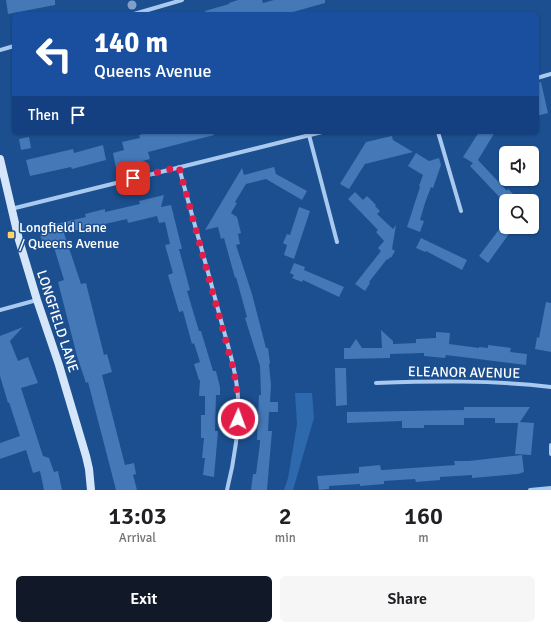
<!DOCTYPE html>
<style>
:root{--surface:#fff;--page:#f6f6f6;--text:#202124;--muted:#757577;--accent:#111827}
body{margin:0;font-family:Signika,sans-serif;background:var(--page);color:var(--text);height:100vh;display:flex;flex-direction:column;font-size:15px;white-space:nowrap}
*{box-sizing:border-box;margin:0}
p{font-size:13px;color:var(--muted)}
.icon{flex:none;width:22px;height:22px;fill:none;stroke:currentColor;stroke-width:2;stroke-linecap:round;stroke-linejoin:round}
.map{position:relative;height:490px;overflow:hidden}
.sheet{display:flex;flex-direction:column;background:var(--surface);flex:1}
.sheet>*{flex:none}
.top-card{position:absolute;left:12px;top:12px;width:527px;height:122px;border-radius:6px;box-shadow:0 1px 3px #0004;background:#1a4fa0;color:#fff;overflow:hidden}
.tools{position:absolute;left:499px;top:146px;display:grid;gap:8px}
.tools a{display:grid;place-items:center;width:40px;height:40px;border-radius:6px;background:var(--surface);box-shadow:0 1px 3px #0004;font-size:20px}
.pin{position:absolute;display:grid;place-items:center;width:34px;height:34px;color:#fff;margin:-17px;border-radius:8px;box-shadow:0 2px 6px #0006}
.me{position:absolute;width:44px;margin:-22px;rotate:2deg;stroke-linejoin:round;filter:drop-shadow(0 0 3px #0008)}
.turn{display:flex;align-items:center;gap:14px;height:84px;padding:0 16px;font-size:18px}
.turn .icon{width:52px;height:52px;stroke-width:2.5}
.turn b{display:block;font-size:28px;line-height:34px}
.then{display:flex;align-items:center;height:38px;padding:0 16px;background:#0003;gap:8px;font-size:15px}
.eta{display:flex;justify-content:space-evenly;align-items:center;height:68px;text-align:center}
.eta b{font-size:24px;font-weight:600;line-height:28px}
.cta{display:flex;gap:8px;margin-top:auto;padding:8px 16px}
.cta a{flex:1;height:46px;border-radius:6px;background:var(--accent);color:#fff;font-size:16px;font-weight:600;line-height:46px;text-align:center}
.cta a+a{background:var(--page);color:var(--text)}
.map>svg:first-child{display:block}
.green{fill:#2e69ad}
.building{fill:#4478b7}
.lines{fill:none;stroke-linecap:round;stroke-linejoin:round}
.street{stroke:#a9c9ee;stroke-width:4}
.secondary{stroke:#d6e6fa;stroke-width:8}
.tree{fill:#7ea0ca}
.route{stroke:#e11d48;stroke-width:7;stroke-dasharray:0 12.6}
.poi-dot{fill:#ffd166;stroke:#1b4f8f;stroke-width:1.5}
.labels{text-anchor:middle;stroke-width:3;stroke-linejoin:round;paint-order:stroke}
.poi-label{font-size:14px;fill:#fff;stroke:#1b4f8f;text-anchor:start}
.street-label{font-size:14px;fill:#fff;stroke:#1b4f8f}
</style>
<div class="map">
<svg width="551" height="490" viewBox="0 0 551 490">
<rect width="100%" height="100%" fill="#1b4f8f"/>
<path class="green" d="M295 393H312L314 418 293 490H284L288 478 297 424Z"/>
<path class="building" d="M6 0H55V5L8 14Z
M238 0H262L263 3 274 0H325V3L286 14H205V11L229 4V3Z
M537 82H541L548 113 537 116Z
M150 132H214V135L148 152 150 159 116 168 113 153 124 150 122 142 140 138 139 135Z
M479 132H495L478 160 507 191 508 189 516 197 511 201H506V204L470 166 473 163 463 157Z
M392 136 393 140 413 152 365 164 349 189 340 184 366 142Z
M29 137 31 148 21 150 19 139Z
M103 145 106 160 72 169 71 167 30 176 26 160 73 149 74 153Z
M416 153 429 161 439 158 441 165 433 188 431 187 425 203 420 220 424 221 420 232 407 227 420 187 419 186 423 175 408 166Z
M274 167 276 174 307 191 302 200 266 179 246 184 235 202 237 203 231 213 237 217 241 233 238 234 240 244 236 245 252 294 266 348H268L270 363 269 364 271 385 270 402H278V412H269L268 431H272L267 490H251L253 474H256L260 443V440H257L259 395H261L260 366 245 318 247 317 236 277 235 278 224 238 221 239 218 227 205 230 242 168 244 175Z
M355 192 363 200 367 196 376 205 375 206 380 211 377 214 393 229 396 225 392 249 395 251 391 258 390 257 388 260 387 259 369 282 370 283 365 291 355 284 381 251 378 248 384 241 376 232 378 230 348 199Z
M164 195 161 207 171 205 182 249H179L190 290 187 291 199 331H201L213 371H216L220 387V395H216L215 431H218L214 477 203 475 205 458H202L204 438H201V415H205V396H199L200 380H199L194 364 200 362 194 343 192 344 183 311 179 312 168 275 173 273 165 245 170 244 165 222 159 223 157 216 128 223 127 219 64 233 81 284 86 283 104 355 107 354 112 372 102 375 125 465 134 463 136 474 133 475 137 490H116L88 382 86 383 77 356 58 282 64 280 53 244 43 247 40 234H42L40 226 52 223V225L86 217 85 214 105 209V212L140 204 139 201Z
M299 207 310 211 294 259 284 255 287 245 283 243 287 234 290 235Z
M501 227H514L488 263 479 256Z
M421 238 467 260 462 270 426 251 425 252 416 248Z
M294 263 305 267 304 270 344 287 339 297 303 280 302 282 292 278 294 275 290 273Z
M546 302 551 303V352L535 349 537 337 539 338Z
M23 327 10 341 18 361 28 357 38 383 21 388 43 456 49 458 54 472 58 471 62 490H44L40 471 33 473 26 450 0 459V443L20 436 9 402 8 403 0 376V336Z
M381 330 393 341V344L416 343V339L436 338V332L450 333 449 344 479 348V347L488 348V345L511 348 510 352 527 354 526 365 446 355 445 358 424 356V353L390 354V358L344 359V348H350L356 339 362 348H382Z
M335 368H346L347 405 336 406Z
M464 407H530L520 422 534 423 531 455 515 454 518 423H495V418H464V416V425H424V428H402V421L347 423V412L464 410Z
M522 455 524 472 518 474 472 478V475L440 477V480L416 482 415 479 399 480 384 481V484L360 486V484L344 485 329 486V489L319 490 317 476 359 473V467L380 465 381 470H383L455 465 454 461H469Z"/>
<g class="lines">
<path class="street" d="M134 14 182 0
M0 50 14 46
M537 78 551 74
M438 132 461 211
M309 135 337 242
M179 167C192 217 207 266 220 317 227 343 236 369 238 397 240 424 234 463 227 490
M11 209 322 132
M0 310 37 300
M376 383C434 381 493 380 551 387
M551 445V454
M530 490 551 488"/>
<path class="secondary" d="M0 159 19 240 37 300 59 365 86 456 89 469 91 490"/>
</g>
<circle class="tree" cx="132" cy="5" r="4.5"/>
<g class="lines">
<path class="route" d="M133 178 179 167 234 371 238 398V419"/>
</g>
<rect class="poi-dot" x="7" y="231" width="8" height="8" rx="2"/>
<g class="labels">
<g class="poi-label">
<text x="19" y="232">Longfield Lane<tspan x="19" dy="16">/ Queens Avenue</tspan></text>
</g>
<g class="street-label">
<text transform="translate(58 321) rotate(72)" y="5">LONGFIELD LANE</text>
<text transform="translate(464 372) rotate(1)" y="5">ELEANOR AVENUE</text>
</g>
</g>
</svg>
<div class="tools">
<a><svg class="icon" aria-label="sound" viewBox="0 0 24 24"><path d="M4 9h4l5-4v14l-5-4H4zM17 9q2 3 0 6"/></svg></a>
<a><svg class="icon" aria-label="search" viewBox="0 0 24 24"><circle cx="10" cy="10" r="6"/><path d="M15 15l6 6"/></svg></a>
</div>
<div class="pin" style="left:133px;top:178px;background:#d93025"><svg class="icon" aria-label="arrive" viewBox="0 0 24 24"><path d="M6 21V4h12l-3 4 3 4H6"/></svg></div>
<svg class="me" style="left:238px;top:419px" viewBox="-20 -20 40 40"><circle r="17" fill="#e11d48" stroke="#fff" stroke-width="3"/><path d="M0-11L8 9 0 5-8 9z" fill="#fff"/></svg>
<div class="top-card">
<div class="turn"><svg class="icon" aria-label="left" viewBox="0 0 24 24"><path d="M17 20v-9H6M10 6l-5 5 5 5"/></svg><div><b>140 m</b>Queens Avenue</div></div>
<div class="then">Then<svg class="icon" aria-label="arrive" viewBox="0 0 24 24"><path d="M6 21V4h12l-3 4 3 4H6"/></svg></div>
</div>
</div>
<section class="sheet">
<div class="eta">
<div><b>13:03</b><p>Arrival</p></div>
<div><b>2</b><p>min</p></div>
<div><b>160</b><p>m</p></div>
</div>
<div class="cta"><a>Exit</a><a>Share</a></div>
</section>
